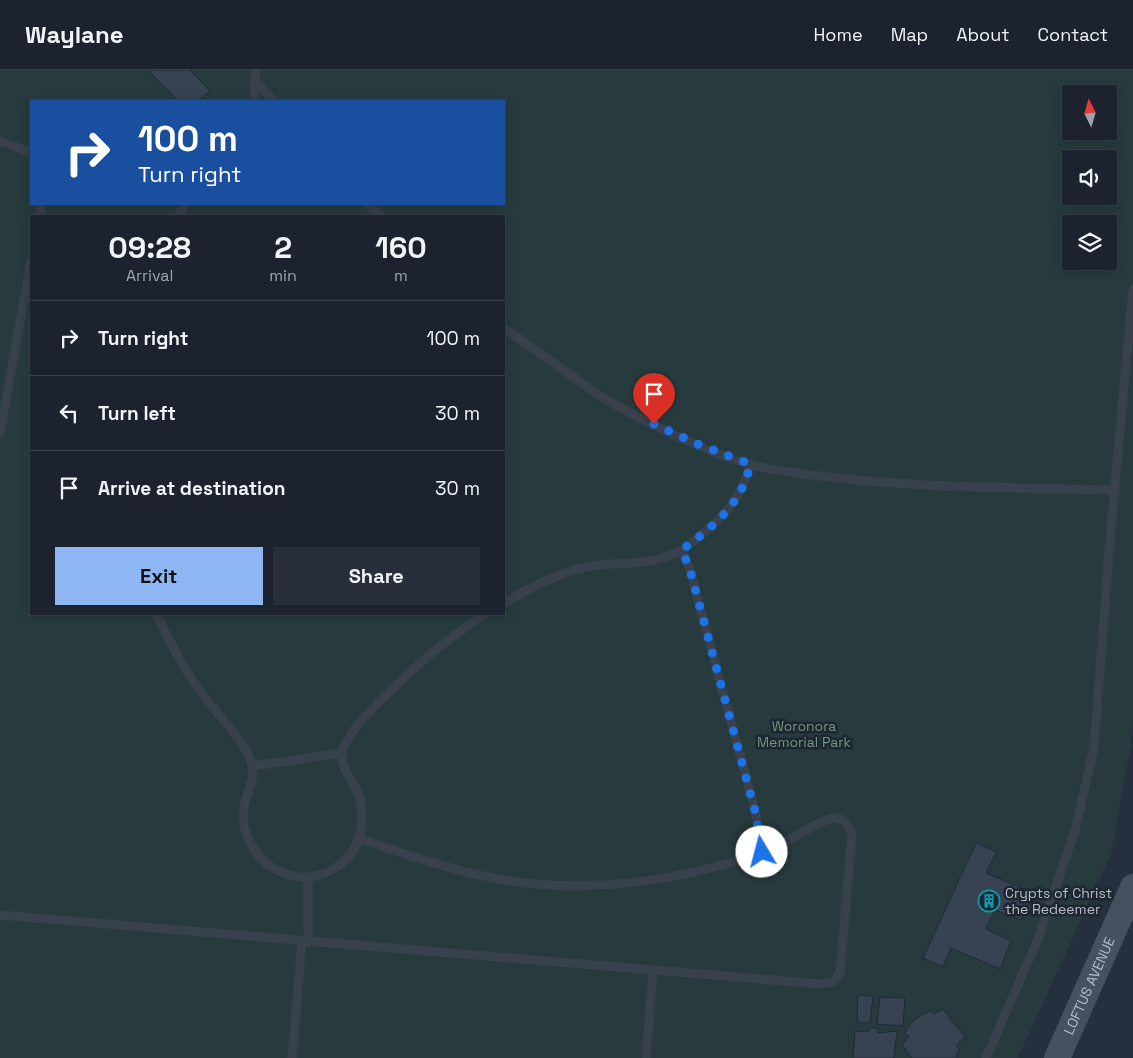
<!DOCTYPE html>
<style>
:root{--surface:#1c232e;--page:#292f3a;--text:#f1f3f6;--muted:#a0a4aa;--line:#3a404a;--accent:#8eb5f4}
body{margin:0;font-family:"Space Grotesk",sans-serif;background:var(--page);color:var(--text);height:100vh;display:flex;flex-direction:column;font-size:19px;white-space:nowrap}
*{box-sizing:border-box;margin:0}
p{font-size:16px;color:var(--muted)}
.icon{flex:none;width:28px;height:28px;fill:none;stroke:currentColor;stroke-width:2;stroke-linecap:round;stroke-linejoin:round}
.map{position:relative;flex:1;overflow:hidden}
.side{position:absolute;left:30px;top:145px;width:475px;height:400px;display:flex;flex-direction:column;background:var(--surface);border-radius:0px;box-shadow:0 2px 12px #0003,0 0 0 1px var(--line)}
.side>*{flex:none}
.guide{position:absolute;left:30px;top:30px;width:475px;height:105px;border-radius:0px;box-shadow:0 2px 12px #0003,0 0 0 1px var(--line);background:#1a4fa0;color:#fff;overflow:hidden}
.needle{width:32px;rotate:355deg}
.buttons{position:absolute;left:1062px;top:15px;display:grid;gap:10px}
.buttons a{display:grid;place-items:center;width:55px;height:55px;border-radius:0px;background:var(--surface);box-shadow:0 2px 12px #0003,0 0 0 1px var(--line);font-size:25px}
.pin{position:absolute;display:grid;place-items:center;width:42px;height:42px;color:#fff;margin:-51px -21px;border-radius:50% 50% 50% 0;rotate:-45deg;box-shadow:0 0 5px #0007}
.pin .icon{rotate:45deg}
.me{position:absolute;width:55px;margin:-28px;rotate:352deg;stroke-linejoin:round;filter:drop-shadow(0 0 4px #0008)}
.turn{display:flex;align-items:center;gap:18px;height:105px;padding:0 25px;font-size:22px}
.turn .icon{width:65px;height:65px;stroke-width:2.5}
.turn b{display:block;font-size:35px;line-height:42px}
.eta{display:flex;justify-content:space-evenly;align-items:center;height:85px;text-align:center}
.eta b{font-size:30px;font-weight:600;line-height:35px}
.primary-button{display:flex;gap:10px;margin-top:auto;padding:10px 25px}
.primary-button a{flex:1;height:58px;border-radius:0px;background:var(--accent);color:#111;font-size:20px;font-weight:600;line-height:58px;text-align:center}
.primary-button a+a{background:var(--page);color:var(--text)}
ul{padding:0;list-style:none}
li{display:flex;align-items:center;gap:15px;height:75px;padding:0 25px;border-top:1px solid var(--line)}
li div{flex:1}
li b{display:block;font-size:19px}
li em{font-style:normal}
header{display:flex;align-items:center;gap:30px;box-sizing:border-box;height:70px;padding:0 25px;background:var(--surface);border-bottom:1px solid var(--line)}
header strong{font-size:24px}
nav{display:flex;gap:28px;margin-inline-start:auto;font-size:18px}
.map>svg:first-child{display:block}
.green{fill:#273b3e;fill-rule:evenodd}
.building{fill:#374353;stroke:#202834}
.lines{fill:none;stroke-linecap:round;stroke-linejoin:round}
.lane{stroke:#39414d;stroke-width:9}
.secondary{stroke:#475060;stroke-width:26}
.route{stroke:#1a73e8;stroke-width:9;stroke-dasharray:0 16.2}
.labels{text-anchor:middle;stroke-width:5;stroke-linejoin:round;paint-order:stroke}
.park-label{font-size:14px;fill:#6d9877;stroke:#1e2632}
.poi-label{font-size:14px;fill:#b5bcc8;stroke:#1e2632;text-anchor:start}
.street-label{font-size:14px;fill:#b5bcc8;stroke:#1e2632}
</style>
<header>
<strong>Waylane</strong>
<nav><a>Home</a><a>Map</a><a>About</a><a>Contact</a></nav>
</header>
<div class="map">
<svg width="1133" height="988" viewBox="0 0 1133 988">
<rect width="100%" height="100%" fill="#252f3d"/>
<path class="green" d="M0 0H1133V649L1131 674 1111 784 1018 988H0ZM1071 24H1109V61H1071ZM31 31H504V134H31ZM1071 89H1109V126H1071ZM31 146H504V544H31ZM1071 154H1109V191H1071Z"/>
<path class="building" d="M153 0H190L210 21 198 31H178L150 2Z
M976 773 997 782 986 803 1033 823 1021 850 995 840 986 859 1011 871 1000 899 951 878 943 897 923 888Z
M858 925 873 926 870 953 857 952Z
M880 927 905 928 903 956 877 954Z
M943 939 965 967 956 975 959 979 956 988H912L902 975 909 966 904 963 912 952 920 946 932 940 934 944Z
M872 957 877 958 878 963 897 961 894 988H853L855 961 867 962Z"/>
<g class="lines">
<path class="lane" d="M255 11 274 31
M254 31 256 0
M0 71 31 83
M368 134 380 146
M39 146 42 134
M178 146 186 134
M504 258 600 326C648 353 699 380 752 395 783 403 814 405 846 409 935 418 1025 418 1115 420
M0 363 31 191
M682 480C712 457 742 434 750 394
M504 533C532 517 560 501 592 496 626 491 649 497 682 480L690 500 755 741 762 782
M157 544C170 574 186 603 206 629 219 646 237 663 247 682 261 710 246 715 244 740 241 762 254 786 273 798 286 806 301 809 316 806 330 803 345 793 353 781 364 763 365 737 356 719 349 706 337 692 344 677 352 659 367 644 381 630 415 596 445 570 486 544
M253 696 342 683
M0 845 820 914 833 912 840 903 852 764C849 755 844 748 834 748 823 748 792 769 780 775 759 784 737 791 715 797 653 813 588 820 524 813 468 806 412 787 359 768
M308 872V807
M292 988 302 871
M646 988 653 900
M986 988 1038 869 1075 760 1094 678 1110 469 1133 219"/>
<path class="secondary" id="s1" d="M1057 988 1133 817"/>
</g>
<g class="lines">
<path class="route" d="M654 354 695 373 750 394C743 434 712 457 682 480L690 500 755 741 762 782"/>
</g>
<defs>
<g id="building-ring" transform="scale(1.125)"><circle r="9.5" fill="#1e2632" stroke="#0f9aa8" stroke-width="1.5"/><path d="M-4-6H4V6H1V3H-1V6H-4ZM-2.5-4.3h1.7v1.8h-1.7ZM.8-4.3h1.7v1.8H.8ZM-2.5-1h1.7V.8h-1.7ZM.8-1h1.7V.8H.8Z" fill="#0f9aa8"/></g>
</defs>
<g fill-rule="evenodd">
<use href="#building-ring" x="989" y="831"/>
</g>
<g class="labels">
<g class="park-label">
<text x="804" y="661">Woronora<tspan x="804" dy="16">Memorial Park</tspan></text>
</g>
<g class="poi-label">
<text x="1005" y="828">Crypts of Christ<tspan x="1005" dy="16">the Redeemer</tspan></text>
</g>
<g class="street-label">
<text dy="5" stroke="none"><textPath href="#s1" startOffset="79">LOFTUS AVENUE</textPath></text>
</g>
</g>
</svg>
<div class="buttons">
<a><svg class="needle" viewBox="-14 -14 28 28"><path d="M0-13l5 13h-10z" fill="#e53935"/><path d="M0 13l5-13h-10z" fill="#a0a4aa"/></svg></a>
<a><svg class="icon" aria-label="sound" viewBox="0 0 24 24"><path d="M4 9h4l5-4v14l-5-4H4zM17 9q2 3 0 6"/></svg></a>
<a><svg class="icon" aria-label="layers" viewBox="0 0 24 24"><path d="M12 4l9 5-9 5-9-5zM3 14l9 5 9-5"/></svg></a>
</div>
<div class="pin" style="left:654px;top:354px;background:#d93025"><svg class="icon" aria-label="arrive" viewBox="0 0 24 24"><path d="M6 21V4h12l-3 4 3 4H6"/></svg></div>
<svg class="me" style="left:762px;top:782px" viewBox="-20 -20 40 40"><circle r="19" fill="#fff"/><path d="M0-13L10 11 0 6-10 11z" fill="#1a73e8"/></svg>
<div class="guide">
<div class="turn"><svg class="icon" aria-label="right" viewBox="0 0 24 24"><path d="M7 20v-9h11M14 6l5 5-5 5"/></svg><div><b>100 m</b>Turn right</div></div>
</div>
<section class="side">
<div class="eta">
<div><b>09:28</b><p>Arrival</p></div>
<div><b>2</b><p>min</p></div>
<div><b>160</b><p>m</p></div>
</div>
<ul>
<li><svg class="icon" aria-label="right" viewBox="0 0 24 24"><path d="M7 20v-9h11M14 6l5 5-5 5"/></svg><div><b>Turn right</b></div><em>100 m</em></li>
<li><svg class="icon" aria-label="left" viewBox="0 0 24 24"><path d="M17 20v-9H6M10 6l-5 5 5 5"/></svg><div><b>Turn left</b></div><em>30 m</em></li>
<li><svg class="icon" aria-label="arrive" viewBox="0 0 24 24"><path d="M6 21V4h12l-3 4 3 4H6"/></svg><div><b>Arrive at destination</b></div><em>30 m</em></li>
</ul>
<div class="primary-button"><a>Exit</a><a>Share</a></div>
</section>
</div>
